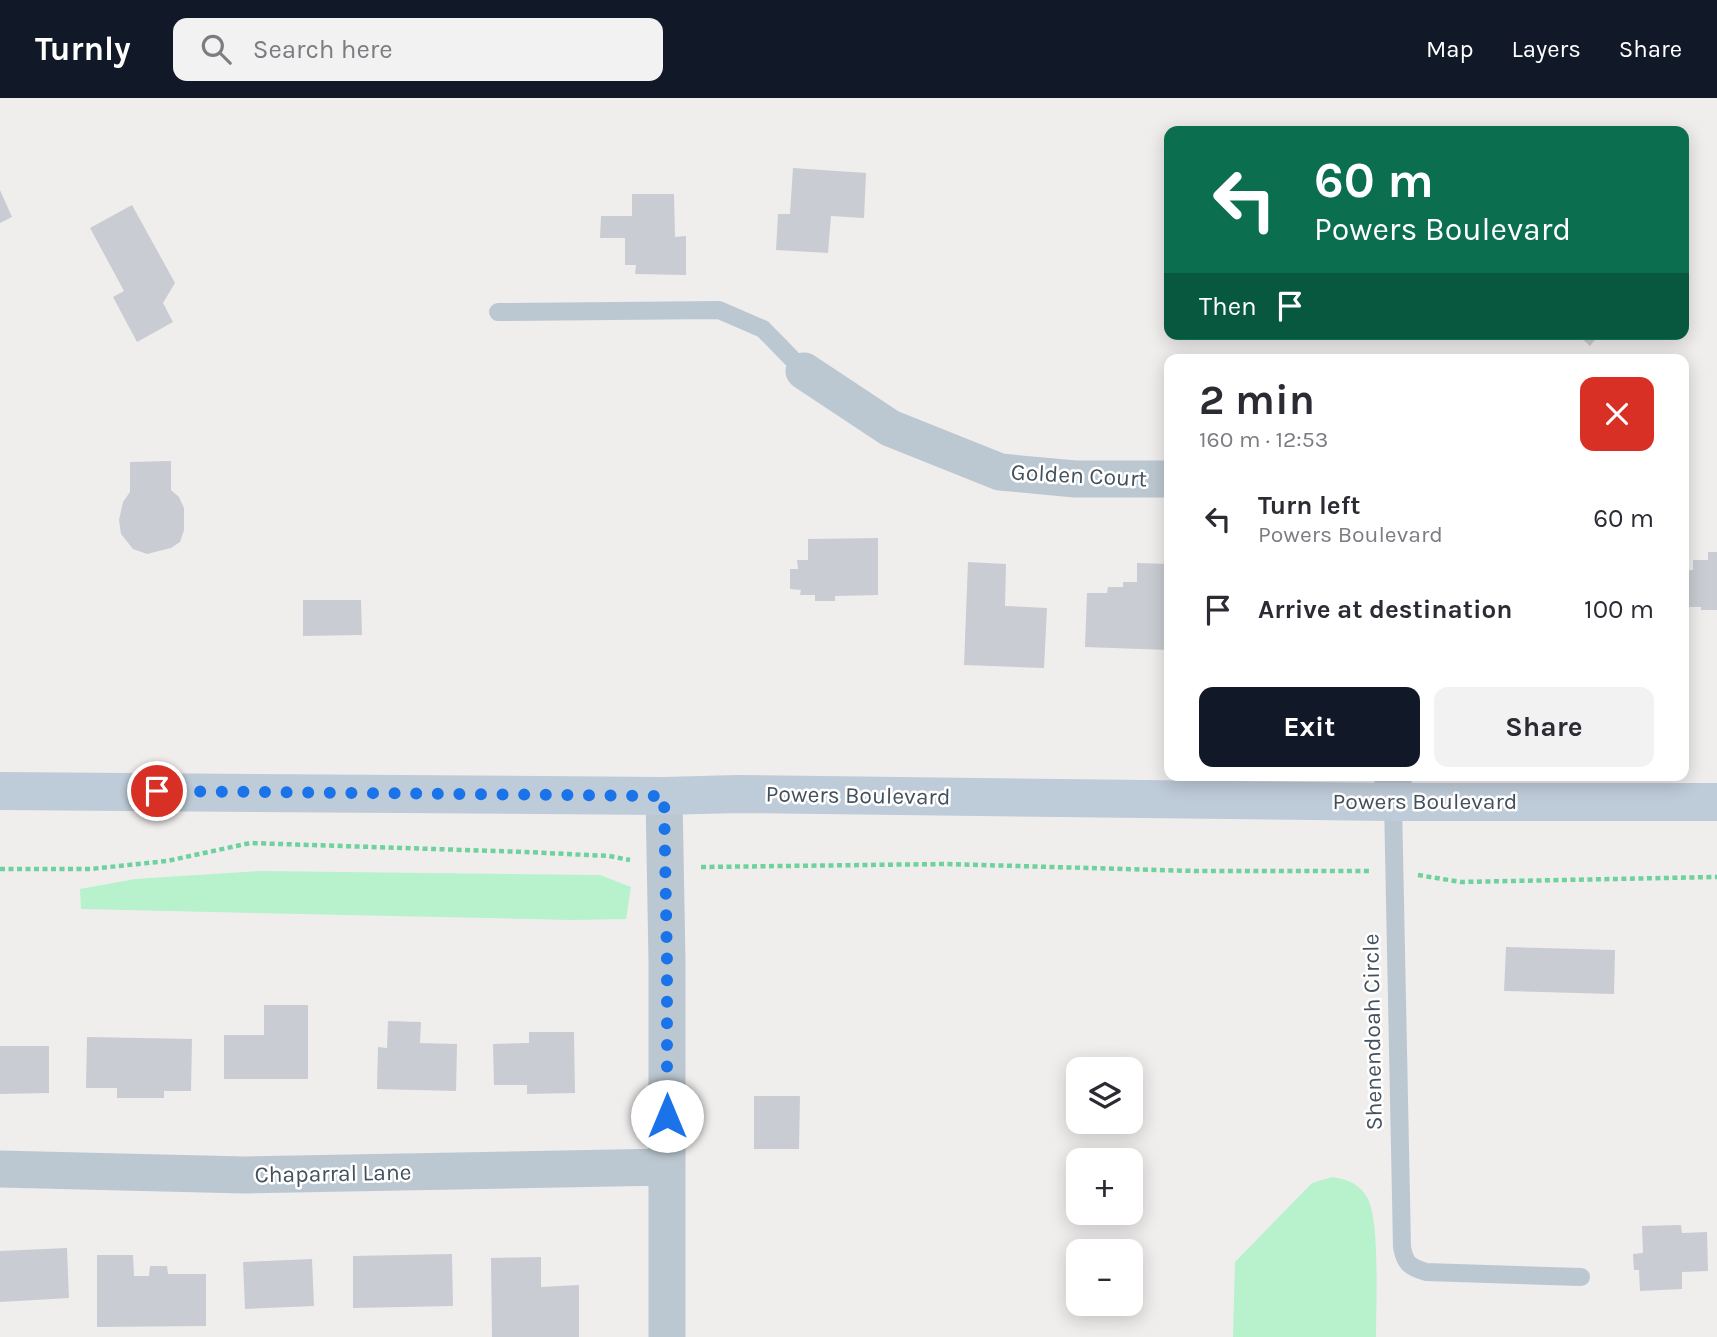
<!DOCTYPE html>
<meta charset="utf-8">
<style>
:root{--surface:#fff;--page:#f2f2f3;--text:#2b2b33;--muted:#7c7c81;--accent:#111827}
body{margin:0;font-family:Karla,sans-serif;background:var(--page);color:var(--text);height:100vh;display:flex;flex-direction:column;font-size:26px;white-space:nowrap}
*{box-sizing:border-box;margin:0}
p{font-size:23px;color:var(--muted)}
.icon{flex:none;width:38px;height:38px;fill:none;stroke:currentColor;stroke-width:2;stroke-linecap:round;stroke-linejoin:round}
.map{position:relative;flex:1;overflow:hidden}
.details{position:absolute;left:1164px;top:256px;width:525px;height:427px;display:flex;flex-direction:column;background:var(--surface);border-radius:14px;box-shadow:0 4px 18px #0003}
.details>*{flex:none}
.guide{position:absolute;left:1164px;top:28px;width:525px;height:214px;border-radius:14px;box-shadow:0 4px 18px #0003;background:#0b6e4f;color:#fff;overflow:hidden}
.fabs{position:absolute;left:1066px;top:959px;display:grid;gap:14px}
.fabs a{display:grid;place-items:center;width:77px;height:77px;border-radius:14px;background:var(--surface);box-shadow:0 4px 18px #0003;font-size:35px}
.pin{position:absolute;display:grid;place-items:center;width:60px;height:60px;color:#fff;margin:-30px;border:4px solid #fff;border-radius:50%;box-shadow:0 2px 7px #0007}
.me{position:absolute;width:77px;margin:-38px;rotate:0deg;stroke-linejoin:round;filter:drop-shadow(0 0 5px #0008)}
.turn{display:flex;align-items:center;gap:24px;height:147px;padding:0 35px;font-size:32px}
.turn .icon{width:91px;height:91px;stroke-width:2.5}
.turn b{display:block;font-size:49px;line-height:60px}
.then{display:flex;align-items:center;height:66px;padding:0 35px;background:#0003;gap:14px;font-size:26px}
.round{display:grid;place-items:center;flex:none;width:74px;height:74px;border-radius:14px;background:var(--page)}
.headline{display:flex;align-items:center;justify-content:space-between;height:119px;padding:0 35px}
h1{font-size:42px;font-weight:700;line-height:52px}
.action{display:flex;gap:14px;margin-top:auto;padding:14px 35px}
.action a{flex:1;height:80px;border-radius:14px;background:var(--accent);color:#fff;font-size:28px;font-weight:700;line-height:80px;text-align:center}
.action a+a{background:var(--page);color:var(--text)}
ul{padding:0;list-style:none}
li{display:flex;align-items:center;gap:21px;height:91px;padding:0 35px}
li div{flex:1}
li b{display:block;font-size:26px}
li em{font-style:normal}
header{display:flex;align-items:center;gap:42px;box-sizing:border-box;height:98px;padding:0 35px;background:var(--accent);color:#fff}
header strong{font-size:33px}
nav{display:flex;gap:38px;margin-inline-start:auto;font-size:24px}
.search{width:490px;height:63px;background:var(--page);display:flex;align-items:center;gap:18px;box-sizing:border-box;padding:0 24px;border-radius:14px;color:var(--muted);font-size:26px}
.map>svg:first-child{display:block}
.green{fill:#b7f2cd}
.building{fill:#c9ccd2}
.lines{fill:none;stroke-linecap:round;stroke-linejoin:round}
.path{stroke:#6dd29e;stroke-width:4.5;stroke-dasharray:5 3.5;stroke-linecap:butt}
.lane{stroke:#bcc8d1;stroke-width:18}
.street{stroke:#bcc8d1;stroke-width:37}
.secondary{stroke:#becbd8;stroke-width:38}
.route{stroke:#1a73e8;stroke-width:12;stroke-dasharray:0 21.6}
.labels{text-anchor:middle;stroke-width:5;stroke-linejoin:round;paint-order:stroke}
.street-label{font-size:23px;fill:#44515c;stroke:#fff}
</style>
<header>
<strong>Turnly</strong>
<div class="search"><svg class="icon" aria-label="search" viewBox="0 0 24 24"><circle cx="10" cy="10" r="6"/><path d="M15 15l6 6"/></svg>Search here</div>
<nav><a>Map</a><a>Layers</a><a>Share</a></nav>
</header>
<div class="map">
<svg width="1717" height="1239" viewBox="0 0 1717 1239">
<rect width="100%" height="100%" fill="#f0eded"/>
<path class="green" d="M260 773 600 777 631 789 626 821 572 822 81 811 80 791 135 781Z
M1332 1079C1348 1081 1360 1086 1368 1101 1380 1125 1376 1208 1376 1239H1233L1235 1164 1312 1085Z"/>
<path class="building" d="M793 70 866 75 864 120 831 118 828 155 776 152 778 116H790Z
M0 92 12 119 0 125Z
M632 96H674L675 139 686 138V177L635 176 636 167H625V140H600L601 118H632Z
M132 107 175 185 163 205 173 224 137 244 113 199 124 193 90 130Z
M1577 236H1600L1590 248Z
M171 363V392L179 399 184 410V432L180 444 171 450 147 456 133 451 121 436 119 422 123 404 130 394V364Z
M878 440V497L835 498V503H815V497H800L801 492 790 491V471H798L797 462H808V441Z
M1708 454H1717V512H1701V509H1684V473L1693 472V462H1708Z
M968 464 1006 466 1005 508 1047 510 1044 570 964 567Z
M1137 465 1169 466V552L1085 549 1087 495H1107L1108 489H1123V484H1137Z
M303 502H361L362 537 303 538Z
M1506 849 1615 852 1614 896 1504 893Z
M264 907H308V981H224V937H264Z
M388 923 421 924 420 945 457 946 456 993 377 991 378 949 387 950Z
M529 934H574L575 995 527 996V987H494L493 946 529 945Z
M87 939 192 941 191 993H164V1000H117V990H86Z
M0 948H49V995L0 996Z
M754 998H800L799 1051H754Z
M1681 1127 1682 1135 1707 1134 1708 1173 1682 1174V1191L1640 1193 1639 1172H1634L1633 1156 1643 1155 1642 1128Z
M67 1150 69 1200 0 1204V1153Z
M452 1156 453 1208 353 1210V1158Z
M97 1157H133L134 1178H149L150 1168H167L168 1176H206V1228L97 1229Z
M541 1159V1189L579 1187V1239H492L491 1160Z
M312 1161 314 1208 245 1211 243 1164Z"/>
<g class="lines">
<path class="path" d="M701 769 946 766 1195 773H1371
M0 771H90L167 763 250 745 526 754 609 758 630 762
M1418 777 1461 784 1717 779"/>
<path class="lane" d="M498 214 719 212 763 231 804 273
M1393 704 1402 1149C1405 1166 1410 1169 1426 1174L1581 1179"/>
<path class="street" d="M804 273 890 330 1000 374 1075 381H1169
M664 698 667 864V1239
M1393 704V677
M0 1071 245 1077 667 1069"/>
<path class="secondary" d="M0 693 664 698 738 696 1393 704H1717"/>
</g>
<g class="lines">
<path class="route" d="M157 693 664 698 667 864V1018"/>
</g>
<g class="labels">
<g class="street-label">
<text transform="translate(1079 377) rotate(3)" y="8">Golden Court</text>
<text transform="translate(858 697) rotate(1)" y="8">Powers Boulevard</text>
<text x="1425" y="711">Powers Boulevard</text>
<text transform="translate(1372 934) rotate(-91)" y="8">Shenendoah Circle</text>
<text transform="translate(333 1075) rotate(-1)" y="8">Chaparral Lane</text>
</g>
</g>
</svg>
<div class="fabs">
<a><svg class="icon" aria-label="layers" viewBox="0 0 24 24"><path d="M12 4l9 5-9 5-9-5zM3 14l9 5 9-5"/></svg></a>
<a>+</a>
<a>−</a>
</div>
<div class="pin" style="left:157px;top:693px;background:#d93025"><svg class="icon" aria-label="arrive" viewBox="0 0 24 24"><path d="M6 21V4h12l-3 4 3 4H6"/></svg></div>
<svg class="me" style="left:667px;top:1018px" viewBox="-20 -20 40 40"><circle r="19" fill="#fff"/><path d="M0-13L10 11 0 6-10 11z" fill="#1a73e8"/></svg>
<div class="guide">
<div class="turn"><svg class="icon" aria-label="left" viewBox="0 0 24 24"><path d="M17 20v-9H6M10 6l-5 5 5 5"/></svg><div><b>60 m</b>Powers Boulevard</div></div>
<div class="then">Then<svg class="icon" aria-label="arrive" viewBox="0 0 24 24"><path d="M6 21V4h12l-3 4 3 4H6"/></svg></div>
</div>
<section class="details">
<div class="headline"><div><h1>2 min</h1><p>160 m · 12:53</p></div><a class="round" style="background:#d93025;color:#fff"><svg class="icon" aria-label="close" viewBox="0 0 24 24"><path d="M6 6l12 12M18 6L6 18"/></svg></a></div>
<ul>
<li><svg class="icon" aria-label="left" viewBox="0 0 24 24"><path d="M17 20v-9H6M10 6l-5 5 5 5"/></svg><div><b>Turn left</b><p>Powers Boulevard</p></div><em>60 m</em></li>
<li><svg class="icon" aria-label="arrive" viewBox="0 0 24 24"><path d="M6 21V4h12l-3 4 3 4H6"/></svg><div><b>Arrive at destination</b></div><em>100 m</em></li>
</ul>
<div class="action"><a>Exit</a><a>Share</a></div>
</section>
</div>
